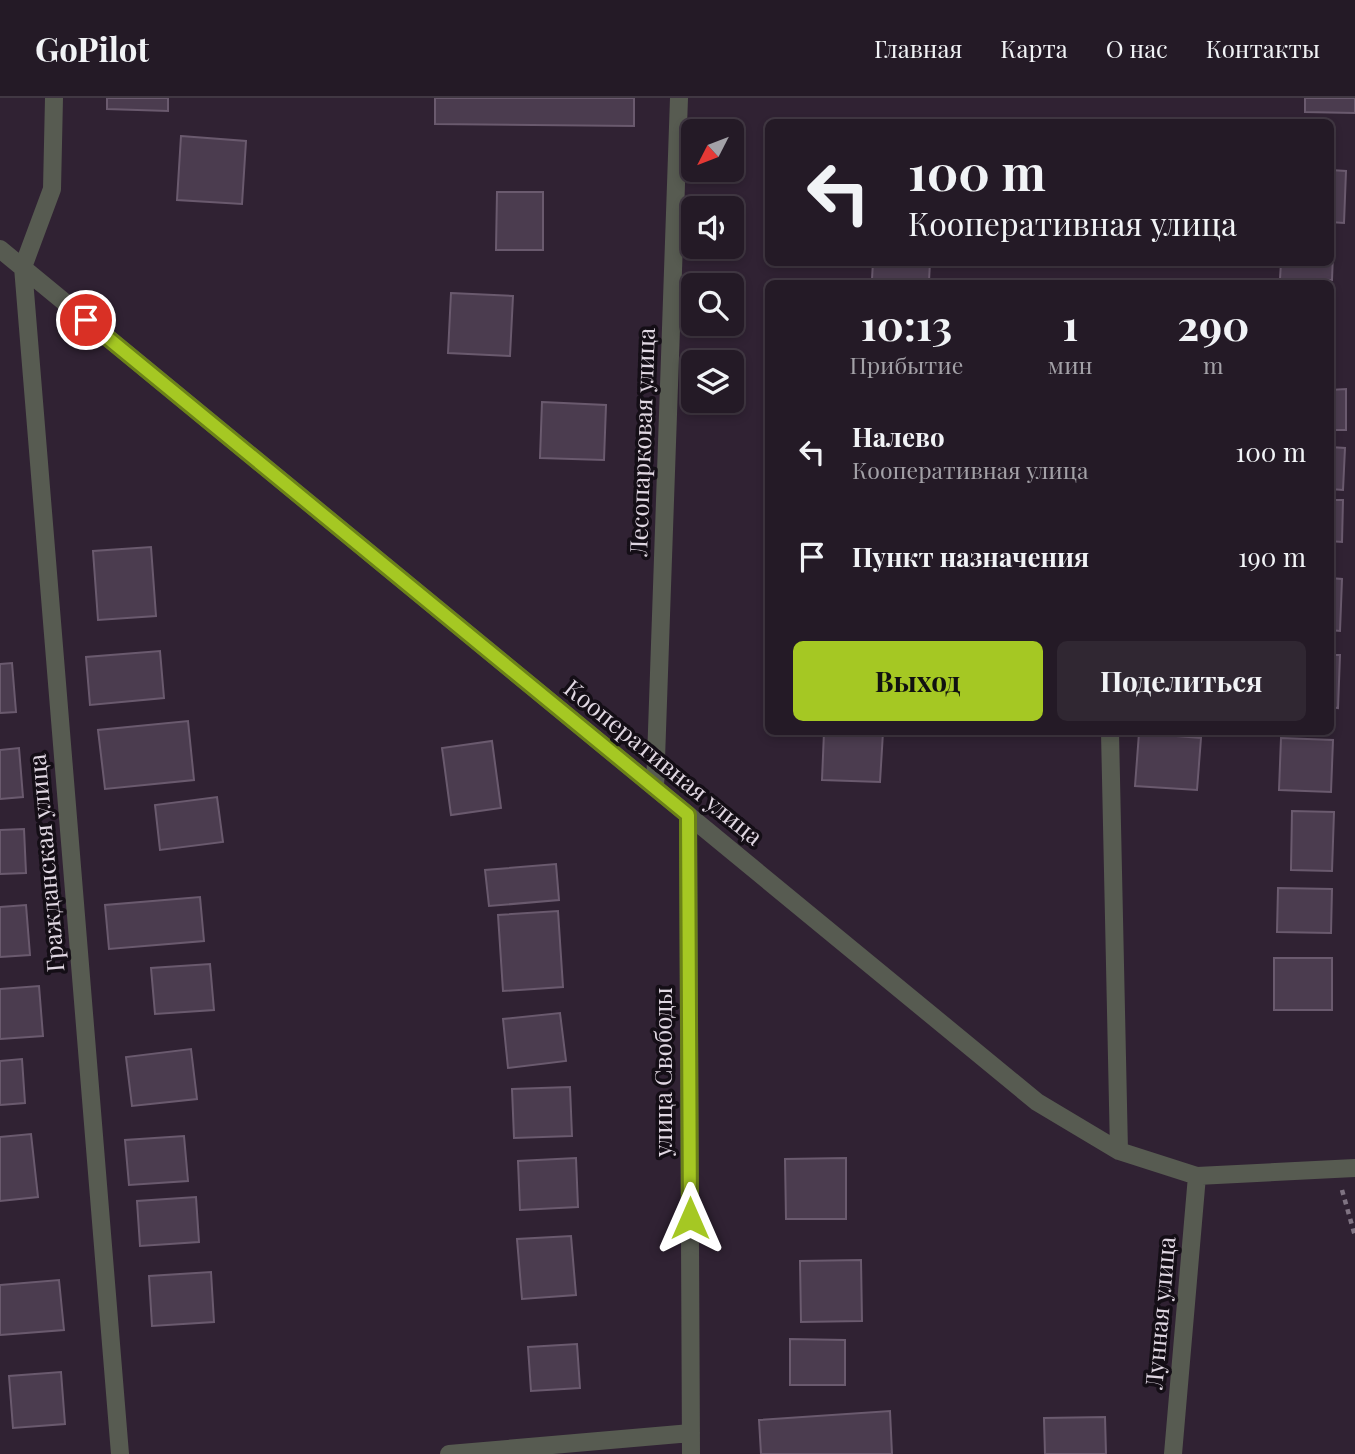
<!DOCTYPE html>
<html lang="ru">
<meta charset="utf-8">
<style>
:root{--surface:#241a26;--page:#302732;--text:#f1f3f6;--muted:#a3a1a7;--line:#413843;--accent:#a5c823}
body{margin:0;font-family:"Playfair Display",serif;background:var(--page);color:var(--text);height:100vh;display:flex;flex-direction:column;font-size:26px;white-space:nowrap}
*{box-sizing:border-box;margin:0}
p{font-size:23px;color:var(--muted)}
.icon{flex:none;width:38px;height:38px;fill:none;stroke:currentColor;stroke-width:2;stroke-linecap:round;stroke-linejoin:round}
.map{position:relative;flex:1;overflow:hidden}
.panel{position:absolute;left:765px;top:182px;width:569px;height:455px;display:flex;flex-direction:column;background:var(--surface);border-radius:10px;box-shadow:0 4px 10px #0003,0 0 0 2px var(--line)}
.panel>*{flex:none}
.top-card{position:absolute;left:765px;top:21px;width:569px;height:147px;border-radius:10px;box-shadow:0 4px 10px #0003,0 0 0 2px var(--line);background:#241a26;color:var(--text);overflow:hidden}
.needle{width:46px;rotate:228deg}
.buttons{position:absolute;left:681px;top:21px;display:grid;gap:14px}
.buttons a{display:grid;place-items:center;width:63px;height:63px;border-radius:10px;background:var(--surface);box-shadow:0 4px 10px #0003,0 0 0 2px var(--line);font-size:35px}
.pin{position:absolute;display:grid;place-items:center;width:60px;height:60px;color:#fff;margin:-30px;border:4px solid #fff;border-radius:50%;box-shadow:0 2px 7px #0007}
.me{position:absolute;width:77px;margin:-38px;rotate:0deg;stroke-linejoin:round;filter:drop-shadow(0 0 5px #0008)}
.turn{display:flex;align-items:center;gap:24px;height:147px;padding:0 28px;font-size:32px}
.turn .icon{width:91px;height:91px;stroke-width:2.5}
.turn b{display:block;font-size:49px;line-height:60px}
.eta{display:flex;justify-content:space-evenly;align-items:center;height:119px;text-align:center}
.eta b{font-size:42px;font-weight:700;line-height:49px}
.action{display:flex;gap:14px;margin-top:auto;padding:14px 28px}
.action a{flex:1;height:80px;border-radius:10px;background:var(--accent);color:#111;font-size:28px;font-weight:700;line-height:80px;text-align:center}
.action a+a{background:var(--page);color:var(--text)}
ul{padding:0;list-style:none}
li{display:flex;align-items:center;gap:21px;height:105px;padding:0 28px}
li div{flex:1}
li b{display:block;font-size:26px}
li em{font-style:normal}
header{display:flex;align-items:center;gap:42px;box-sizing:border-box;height:98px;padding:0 35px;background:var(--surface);border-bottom:2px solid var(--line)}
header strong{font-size:33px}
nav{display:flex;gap:38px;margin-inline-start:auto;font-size:24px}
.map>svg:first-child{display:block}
.building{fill:#4b3c4f;stroke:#6a5a6e;stroke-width:2}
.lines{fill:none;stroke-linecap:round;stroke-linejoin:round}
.path{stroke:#7f7382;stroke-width:4.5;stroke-dasharray:5 5;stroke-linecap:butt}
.street{stroke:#575b51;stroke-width:18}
.route-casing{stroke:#6b8217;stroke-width:18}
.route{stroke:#a5c823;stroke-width:12}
.labels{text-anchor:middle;stroke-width:7;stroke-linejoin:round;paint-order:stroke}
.street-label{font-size:24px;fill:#e0d7e2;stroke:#140e16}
</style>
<header>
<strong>GoPilot</strong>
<nav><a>Главная</a><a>Карта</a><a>О нас</a><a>Контакты</a></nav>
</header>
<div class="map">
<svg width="1355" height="1356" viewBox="0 0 1355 1356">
<rect width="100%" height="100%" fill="#302233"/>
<path class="building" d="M107 0H168V13L107 11Z
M435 0H634V28L435 26Z
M1305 0H1355V15L1305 14Z
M181 38 246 43 242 106 177 102Z
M1330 72 1346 73 1344 125 1330 124Z
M497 94H543V152H496Z
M1330 130H1334L1332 182 1280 181 1281 164H1330Z
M873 164H930L929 183 872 181Z
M451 195 513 198 510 258 448 255Z
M1346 291V332H1330V292Z
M542 304 606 307 604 362 540 360Z
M1330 349 1345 350 1343 392 1330 391Z
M1330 402H1343L1342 444 1330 443Z
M151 449 156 518 98 522 93 453Z
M1330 480 1342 481 1340 533 1330 532Z
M160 553 164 600 90 607 86 559Z
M1330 557H1340L1338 610 1330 609Z
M12 565 16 614 0 615V566Z
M188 623 194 682 105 691 98 632Z
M824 634H883L880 684 822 682Z
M1139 635 1201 640 1197 692 1135 688Z
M1281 640 1333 642 1331 694 1279 692Z
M492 643 501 710 451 717 442 650Z
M19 650 23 699 0 701V652Z
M217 699 223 744 160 752 155 707Z
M1292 713 1334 714 1332 773 1291 772Z
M24 731 26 775 0 776V732Z
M556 766 559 802 489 808 485 772Z
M1278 790 1332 791 1331 835 1277 834Z
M200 799 204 843 109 851 105 807Z
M26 807 30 857 0 859V809Z
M558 813 563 889 503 893 498 817Z
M1274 860H1332V912H1274Z
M210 866 214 912 155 916 151 870Z
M39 888 43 938 0 941V891Z
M560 915 566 963 508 970 503 921Z
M191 951 197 1001 132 1008 126 959Z
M22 961 25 1005 0 1007V963Z
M570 989 572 1038 514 1040 512 991Z
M31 1036 38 1099 0 1103V1039Z
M184 1038 188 1083 129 1087 125 1042Z
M576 1060 578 1109 520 1112 518 1063Z
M846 1060V1121H786L785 1061Z
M196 1099 199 1144 140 1148 137 1103Z
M571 1138 576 1197 522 1201 517 1141Z
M861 1162 862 1223 801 1224 800 1163Z
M211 1174 214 1224 152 1228 149 1178Z
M59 1182 64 1232 0 1237V1187Z
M790 1241 845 1242V1287H790Z
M577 1246 580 1290 531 1293 528 1249Z
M61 1274 65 1326 13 1330 9 1278Z
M890 1313 892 1356H761L759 1322Z
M1105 1319 1106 1356H1045L1044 1320Z"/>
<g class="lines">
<path class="path" d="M1342 1092 1355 1138"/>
<path class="street" d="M54 0 52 91 23 169 120 1356
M0 151 1037 1004 1119 1053 1197 1078 1355 1070
M1110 634 1119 1053
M655 690 679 0
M688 717 691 1356
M449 1356 691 1335
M1173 1356 1197 1078"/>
</g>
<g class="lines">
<g class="route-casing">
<path id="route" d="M86 222 688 717 690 1120"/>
</g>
<use href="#route" class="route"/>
</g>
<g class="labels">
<g class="street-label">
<text transform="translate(643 344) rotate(-88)" y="8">Лесопарковая улица</text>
<text transform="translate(663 665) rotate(39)" y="8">Кооперативная улица</text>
<text transform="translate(47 765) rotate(-95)" y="8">Гражданская улица</text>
<text transform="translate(664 974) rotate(-90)" y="8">улица Свободы</text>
<text transform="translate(1161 1215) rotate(-85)" y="8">Лунная улица</text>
</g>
</g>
</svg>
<div class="buttons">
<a><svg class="needle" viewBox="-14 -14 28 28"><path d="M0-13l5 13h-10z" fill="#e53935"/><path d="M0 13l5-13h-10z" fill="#a3a1a7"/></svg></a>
<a><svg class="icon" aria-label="sound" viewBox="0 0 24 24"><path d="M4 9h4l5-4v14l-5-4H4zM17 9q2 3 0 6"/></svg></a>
<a><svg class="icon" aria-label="search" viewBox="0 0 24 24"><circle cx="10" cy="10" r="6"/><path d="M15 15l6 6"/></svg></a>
<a><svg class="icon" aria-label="layers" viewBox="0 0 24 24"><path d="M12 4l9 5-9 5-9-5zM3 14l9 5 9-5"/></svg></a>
</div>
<div class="pin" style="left:86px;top:222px;background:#d93025"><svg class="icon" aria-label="arrive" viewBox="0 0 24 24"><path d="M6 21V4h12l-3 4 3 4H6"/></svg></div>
<svg class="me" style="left:690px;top:1120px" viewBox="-20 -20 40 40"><path d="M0-17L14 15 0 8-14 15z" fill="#a5c823" stroke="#fff" stroke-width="4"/></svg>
<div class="top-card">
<div class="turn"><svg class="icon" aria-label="left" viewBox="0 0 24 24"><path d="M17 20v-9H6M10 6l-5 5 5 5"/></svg><div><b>100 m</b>Кооперативная улица</div></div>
</div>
<section class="panel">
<div class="eta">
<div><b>10:13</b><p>Прибытие</p></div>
<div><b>1</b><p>мин</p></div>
<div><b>290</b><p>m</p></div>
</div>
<ul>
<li><svg class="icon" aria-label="left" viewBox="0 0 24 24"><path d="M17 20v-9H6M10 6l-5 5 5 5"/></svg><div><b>Налево</b><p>Кооперативная улица</p></div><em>100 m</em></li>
<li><svg class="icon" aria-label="arrive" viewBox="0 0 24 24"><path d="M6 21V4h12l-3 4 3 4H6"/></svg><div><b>Пункт назначения</b></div><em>190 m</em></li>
</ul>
<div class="action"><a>Выход</a><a>Поделиться</a></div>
</section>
</div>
